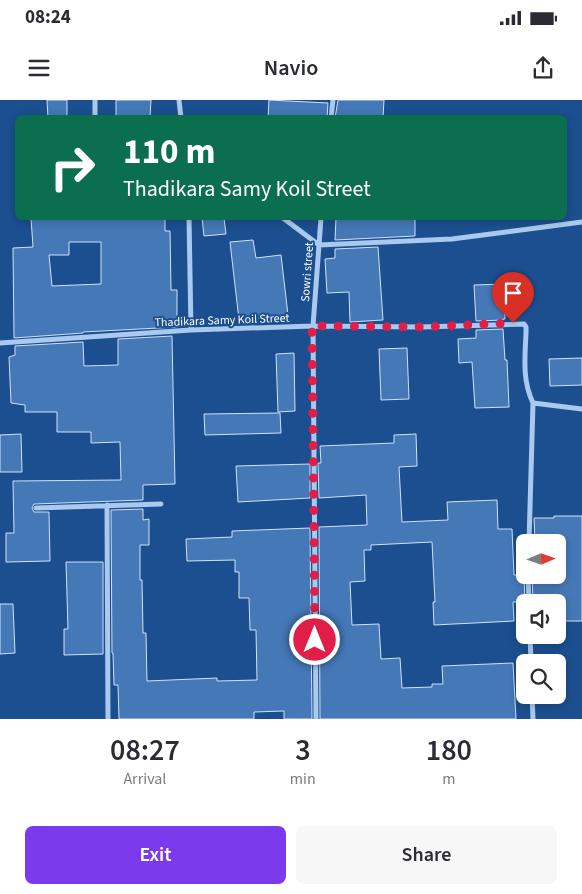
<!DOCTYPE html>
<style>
:root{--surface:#fff;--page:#f7f7f7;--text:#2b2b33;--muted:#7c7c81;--accent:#7c3aed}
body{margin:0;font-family:"Source Sans 3",sans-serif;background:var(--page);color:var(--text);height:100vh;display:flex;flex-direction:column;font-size:19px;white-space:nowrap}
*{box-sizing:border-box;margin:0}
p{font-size:16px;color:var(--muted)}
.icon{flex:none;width:28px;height:28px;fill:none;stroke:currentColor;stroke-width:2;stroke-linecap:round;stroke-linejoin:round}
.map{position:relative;height:619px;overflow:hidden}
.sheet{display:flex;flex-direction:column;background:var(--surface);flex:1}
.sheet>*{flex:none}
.hud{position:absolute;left:15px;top:15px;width:552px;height:105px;border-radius:8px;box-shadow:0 2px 8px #0003;background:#0b6e4f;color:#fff;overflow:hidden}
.needle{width:32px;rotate:88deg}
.controls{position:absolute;left:516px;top:434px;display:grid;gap:10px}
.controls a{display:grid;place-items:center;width:50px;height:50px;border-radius:8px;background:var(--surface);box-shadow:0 2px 8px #0003;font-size:25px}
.pin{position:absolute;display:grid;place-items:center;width:42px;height:42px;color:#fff;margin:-51px -21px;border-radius:50% 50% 50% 0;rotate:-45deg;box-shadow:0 0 5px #0007}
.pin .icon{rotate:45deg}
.me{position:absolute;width:55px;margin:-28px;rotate:0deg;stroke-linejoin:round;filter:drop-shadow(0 0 4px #0008)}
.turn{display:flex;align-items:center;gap:18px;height:105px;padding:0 25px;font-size:22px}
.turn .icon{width:65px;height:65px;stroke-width:2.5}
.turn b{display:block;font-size:35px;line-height:42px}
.eta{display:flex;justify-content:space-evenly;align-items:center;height:85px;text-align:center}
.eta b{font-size:30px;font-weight:600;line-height:35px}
.cta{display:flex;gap:10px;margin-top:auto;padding:10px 25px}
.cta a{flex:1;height:58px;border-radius:8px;background:var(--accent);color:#fff;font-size:20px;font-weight:600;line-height:58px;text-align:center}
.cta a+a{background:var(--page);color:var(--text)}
.status{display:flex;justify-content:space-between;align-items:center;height:35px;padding:0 25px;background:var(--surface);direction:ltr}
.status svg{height:14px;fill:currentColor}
header{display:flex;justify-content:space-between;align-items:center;height:65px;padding:0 25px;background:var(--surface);font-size:22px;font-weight:600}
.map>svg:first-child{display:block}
.building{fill:#4478b7;stroke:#cfe3fa;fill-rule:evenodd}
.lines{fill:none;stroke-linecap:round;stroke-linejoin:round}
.street{stroke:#a9c9ee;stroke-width:5}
.route{stroke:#e11d48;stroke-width:9;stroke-dasharray:0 16.2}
.labels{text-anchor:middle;stroke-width:4;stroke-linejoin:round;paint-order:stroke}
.street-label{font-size:12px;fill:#fff;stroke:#1b4f8f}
</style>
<div class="status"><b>08:24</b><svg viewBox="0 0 49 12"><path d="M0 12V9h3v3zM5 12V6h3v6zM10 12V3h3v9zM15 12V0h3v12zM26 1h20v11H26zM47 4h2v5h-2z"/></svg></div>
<header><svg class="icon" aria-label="menu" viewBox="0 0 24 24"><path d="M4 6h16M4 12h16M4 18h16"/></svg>Navio<svg class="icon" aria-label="share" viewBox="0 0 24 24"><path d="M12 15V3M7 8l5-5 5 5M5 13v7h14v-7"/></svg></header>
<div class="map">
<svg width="582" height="619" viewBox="0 0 582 619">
<rect width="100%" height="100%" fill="#1b4f8f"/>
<path class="building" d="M47 0H67V18H48Z
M116 0H151L150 17 116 16Z
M269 0 328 3 327 18H268Z
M338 0H384L383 18H335Z
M31 118H165V131H170L171 190H177V227L83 232V233L14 238 13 148 33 147ZM69 142H101V184L52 186 49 155H69Z
M202 118H224L226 134 204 136Z
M336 118H415V136L335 140Z
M253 140 256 158 281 155 288 215 239 220 230 142Z
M378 147 383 220 350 222 349 192 327 193 325 159 335 158V149Z
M504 184 505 219H503V220L476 221 474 185Z
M503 229 505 260H507L509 307 475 308 472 262 459 263 458 239 476 238V230Z
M172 236 175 384 143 385V400L34 404 32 408 34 412H49L50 461 6 462V433H14L13 381 121 380 120 342 91 343V332H57V312H25V305L11 303 9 257 15 255V246L83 242 84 266 118 265V239Z
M407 248 409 299 381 300 379 249Z
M294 253 295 311 278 312 276 254Z
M582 258V285L550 286 549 259Z
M280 313 281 333 205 335 204 314Z
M21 334 22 372H0V335Z
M416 334 417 366 399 367 402 422 448 420 447 402 497 400 498 429H512L514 475H524L525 502H513L514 521 434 525 433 502H435L432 442 371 445V450H364L365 481 350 482 352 525 379 524 381 559 400 558 402 588 432 587V584H443L442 566 513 563 516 619H320L319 427 367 425 366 395 319 398 318 363H321L320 346 394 343V335Z
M310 364V398L238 402 236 366Z
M143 409V420L149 419V445H140V480H142L143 533H146L147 581 217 578V581L257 580 256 530H250L249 498H239V472H235V460L187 461 186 439 232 437V431L310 428 312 619H284V611L254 612V619H119L118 585H114L113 553H112L111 410Z
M554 416H582V521H558V502H533L532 475H558V441H535L534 418H554Z
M66 462H103V554L64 555V529H68Z
M0 504H13L15 553 0 554Z"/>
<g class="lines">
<path class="street" d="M95 0V18
M179 0 181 18
M331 18 333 0
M189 118 191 230
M283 118 319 145 452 139 582 122
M0 243 191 230 313 226 421 227 524 224 526 227V233C525 257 522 280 533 303L529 442
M533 303 582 309
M107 405 108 619
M36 408 161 404
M528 475 529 502
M530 535 531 562
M532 595 533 619
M316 619 313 226 321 118"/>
</g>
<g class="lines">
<path class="route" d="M315 540 312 226 421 227 513 223"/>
</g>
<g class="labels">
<g class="street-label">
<text transform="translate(307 172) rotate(-86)" y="4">Sowri street</text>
<text transform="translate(222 220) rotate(-2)" y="4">Thadikara Samy Koil Street</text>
</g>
</g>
</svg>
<div class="controls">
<a><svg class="needle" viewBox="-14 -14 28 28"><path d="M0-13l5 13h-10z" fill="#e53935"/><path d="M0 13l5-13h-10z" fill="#7c7c81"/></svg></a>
<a><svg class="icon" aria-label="sound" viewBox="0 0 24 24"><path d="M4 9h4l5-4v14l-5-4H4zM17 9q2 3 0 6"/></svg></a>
<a><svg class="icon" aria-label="search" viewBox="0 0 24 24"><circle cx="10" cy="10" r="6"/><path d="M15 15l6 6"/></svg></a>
</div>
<div class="pin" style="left:513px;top:223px;background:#d93025"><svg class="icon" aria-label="arrive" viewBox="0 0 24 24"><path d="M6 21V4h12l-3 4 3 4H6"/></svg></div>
<svg class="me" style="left:315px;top:540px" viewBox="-20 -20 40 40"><circle r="17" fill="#e11d48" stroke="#fff" stroke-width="3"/><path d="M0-11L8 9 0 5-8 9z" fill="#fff"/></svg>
<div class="hud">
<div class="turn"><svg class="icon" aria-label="right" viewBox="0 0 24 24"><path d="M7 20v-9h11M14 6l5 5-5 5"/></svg><div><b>110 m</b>Thadikara Samy Koil Street</div></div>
</div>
</div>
<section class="sheet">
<div class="eta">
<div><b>08:27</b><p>Arrival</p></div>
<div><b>3</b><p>min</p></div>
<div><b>180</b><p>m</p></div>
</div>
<div class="cta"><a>Exit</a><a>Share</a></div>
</section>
